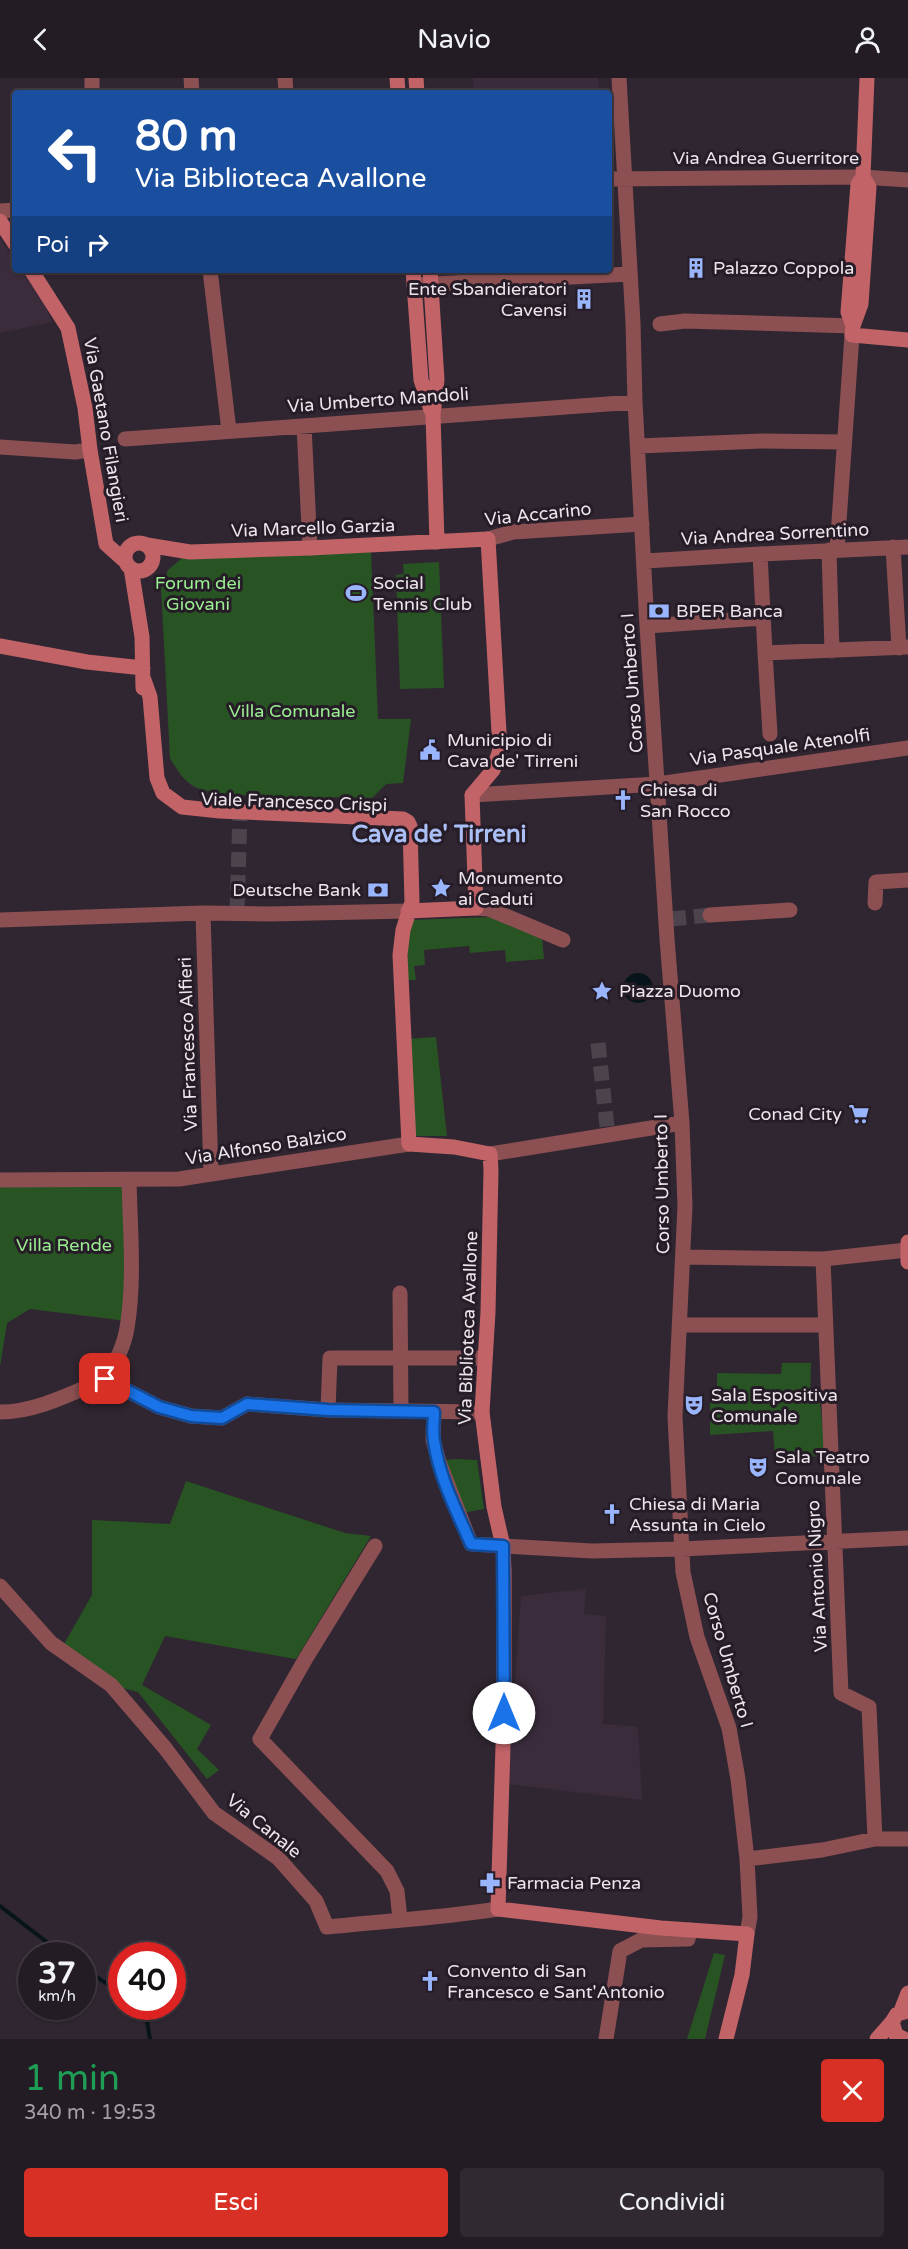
<!DOCTYPE html>
<html lang="it">
<meta charset="utf-8">
<style>
:root{--surface:#241c25;--page:#302932;--text:#f1f3f6;--muted:#a3a1a7;--line:#413a42;--accent:#d93025}
body{margin:0;font-family:"Varela Round",sans-serif;background:var(--page);color:var(--text);height:100vh;display:flex;flex-direction:column;font-size:22px;white-space:nowrap}
*{box-sizing:border-box;margin:0}
p{font-size:20px;color:var(--muted)}
.icon{flex:none;width:33px;height:33px;fill:none;stroke:currentColor;stroke-width:2;stroke-linecap:round;stroke-linejoin:round}
.map{position:relative;height:1961px;overflow:hidden}
.drawer{display:flex;flex-direction:column;background:var(--surface);flex:1}
.drawer>*{flex:none}
.top-card{position:absolute;left:12px;top:12px;width:600px;height:183px;border-radius:6px;box-shadow:0 2px 4px #0004,0 0 0 2px var(--line);background:#1a4fa0;color:#fff;overflow:hidden}
.speed{position:absolute;left:18px;top:1864px;display:flex;gap:12px;font-size:30px;font-weight:700;text-align:center}
.speed>*{display:grid;place-content:center;width:78px;height:78px;border-radius:50%;background:var(--surface);box-shadow:0 2px 4px #0004,0 0 0 2px var(--line);line-height:1}
.speed small{font-size:15px;font-weight:400}
.speed .limit{border:9px solid #d22;background:#fff;color:#111}
.pin{position:absolute;display:grid;place-items:center;width:51px;height:51px;color:#fff;margin:-26px;border-radius:12px;box-shadow:0 3px 9px #0006}
.me{position:absolute;width:66px;margin:-33px;rotate:0deg;stroke-linejoin:round;filter:drop-shadow(0 0 4px #0008)}
.turn{display:flex;align-items:center;gap:21px;height:126px;padding:0 24px;font-size:27px}
.turn .icon{width:78px;height:78px;stroke-width:2.5}
.turn b{display:block;font-size:42px;line-height:51px}
.then{display:flex;align-items:center;height:57px;padding:0 24px;background:#0003;gap:12px;font-size:22px}
.round{display:grid;place-items:center;flex:none;width:63px;height:63px;border-radius:6px;background:var(--page)}
.headline{display:flex;align-items:center;justify-content:space-between;height:102px;padding:0 24px}
h1{font-size:36px;font-weight:600;line-height:45px;color:#1e9e55}
.primary-button{display:flex;gap:12px;margin-top:auto;padding:12px 24px}
.primary-button a{flex:1;height:69px;border-radius:6px;background:var(--accent);color:#fff;font-size:24px;font-weight:600;line-height:69px;text-align:center}
.primary-button a+a{background:var(--page);color:var(--text)}
header{display:flex;justify-content:space-between;align-items:center;height:78px;padding:0 24px;background:var(--surface);font-size:27px;font-weight:600}
.map>svg:first-child{display:block}
.built{fill:#3b2c3c}
.green{fill:#285424}
.water{fill:#07151b}
.lines{fill:none;stroke-linecap:round;stroke-linejoin:round}
.stream{stroke:#07151b;stroke-width:4}
.street-tunnel{stroke:#4c434d;stroke-width:15;stroke-dasharray:15 8;stroke-linecap:butt}
.street{stroke:#8c5052;stroke-width:15}
.secondary{stroke:#c26368;stroke-width:15}
.route-casing{stroke:#114b97;stroke-width:15}
.route{stroke:#1a73e8;stroke-width:10}
.labels{text-anchor:middle;stroke-width:6;stroke-linejoin:round;paint-order:stroke}
.street-label{font-size:18px;fill:#ece5ec;stroke:#261c27}
.poi-label{font-size:18px;fill:#ece5ec;stroke:#261c27;text-anchor:start}
.park-label{font-size:18px;fill:#9aee91;stroke:#261c27}
.district-label{font-size:24px;font-weight:bold;fill:#aabff5;stroke:#261c27}
</style>
<header><svg class="icon" aria-label="back" viewBox="0 0 24 24"><path d="M15 5l-7 7 7 7"/></svg>Navio<svg class="icon" aria-label="person" viewBox="0 0 24 24"><circle cx="12" cy="8" r="4"/><path d="M4 21q1-7 8-7t8 7"/></svg></header>
<div class="map">
<svg width="908" height="1961" viewBox="0 0 908 1961">
<rect width="100%" height="100%" fill="#302631"/>
<path class="built" d="M473 0H598L599 15H474Z
M0 160 15 183V192H21L46 229 52 244 0 255Z
M586 1511 584 1536 606 1538 603 1646 638 1649 642 1722 508 1706 521 1518Z"/>
<path class="green" d="M371 474 378 641H411L403 705 386 706 372 720C338 719 217 722 193 708 183 702 176 690 170 680L161 510 168 492 182 480 259 479Z
M439 484 444 610 400 611 396 497 404 496 403 486Z
M491 839 542 860 544 881 506 884 505 872 470 875 469 868 424 872 425 887 414 888 416 902H405L411 842Z
M436 959 447 1058H414L408 961Z
M0 1102H129L127 1243 30 1231 7 1245 0 1289Z
M782 1285H811L810 1325H820L826 1378 775 1380 773 1353 710 1357V1315H717V1295L781 1296Z
M457 1381 477 1382 484 1431 462 1435 442 1382Z
M186 1403 345 1455 371 1458 296 1581 165 1558 142 1607 211 1647 197 1671 219 1692 207 1701 138 1614 111 1607 64 1566 92 1517V1442L170 1446Z
M714 1875 725 1877 705 1961H687Z"/>
<path class="water" d="M623 910a15 15 0 1 1 30 0a15 15 0 1 1-30 0Z"/>
<g class="lines">
<path class="stream" d="M0 1828 65 1878
M82 1890 122 1915
M143 1929 145 1931 150 1961"/>
<path class="street-tunnel" d="M237 835 240 734
M671 841 710 837
M598 965 608 1058"/>
<path class="street" d="M92 0V15
M191 0 192 15
M285 0 286 15
M619 0 633 245 635 324 647 548 667 861 682 1045 685 1128 675 1338 683 1494 697 1559 729 1650 738 1701 747 1781 750 1839 747 1856
M609 101 863 99 908 102
M0 133 15 132
M210 192 229 353
M414 207 630 196
M660 246 685 243 853 248
M304 348 310 470
M125 361 635 324
M638 368 762 363 844 364
M0 369 75 374 90 372
M488 461 513 454 642 446
M893 469 899 570
M829 472 832 573
M837 472 852 257
M760 476 765 575 908 569
M645 483 760 476 908 469
M647 548 763 540
M765 575 770 656
M472 717 658 706 908 670
M875 825 876 804 908 802
M476 830 489 831 563 862
M203 835 211 1096
M710 837 790 832
M0 842 203 835 268 836 408 833
M490 1076 682 1045
M0 1102 179 1101 409 1066
M683 1179 823 1181 907 1172
M823 1181 841 1615 869 1629 875 1761
M400 1215 401 1333
M679 1247H824
M105 1301 159 1329 191 1338 222 1340 247 1326 328 1332 482 1334
M105 1301C115 1286 124 1269 127 1250 135 1204 130 1149 129 1102
M328 1332 330 1280H484
M0 1334C36 1334 72 1315 105 1301
M434 1334 433 1362 439 1384 471 1466 592 1473 682 1471 908 1460
M375 1468 306 1580 260 1661 387 1793 397 1813 400 1841
M0 1508 51 1565 111 1607 165 1670 214 1735 278 1780 316 1823 327 1849C384 1843 441 1840 498 1831
M747 1781 822 1772 875 1761H908
M606 1961 620 1873 641 1862 688 1861 690 1852"/>
<path class="secondary" d="M397 0 398 15
M416 0 417 15
M867 0 863 99 869 109 861 226 853 248 852 257 908 262
M0 143 15 166
M31 192 68 250 85 330 90 372 106 466 126 484
M413 192 421 302 431 332
M430 192 437 302 433 337 437 464
M853 248 848 234 858 106 863 99
M125 479a14 14 0 1 1 28 0a14 14 0 1 1-28 0Z
M147 467 190 474 310 470 488 461 500 672 493 692 472 717 476 830 408 833
M131 490 142 559 143 610
M0 568 87 584 143 590
M144 602 150 619 157 700 163 715 182 729 220 733 403 741 408 744 410 748 412 824 403 852 400 877 409 1066 454 1069 490 1076 491 1092 488 1234 482 1334 494 1429 503 1468 504 1493V1635L498 1831 661 1850 747 1856 742 1897 726 1961
M908 1164V1184
M901 1933 908 1915
M877 1961 892 1944
M904 1961 896 1957 892 1944 897 1936 908 1933"/>
</g>
<g class="lines">
<g class="route-casing">
<path id="route" d="M105 1301 159 1329 191 1338 222 1340 247 1326 328 1332 434 1334C434 1343 432 1354 434 1363 439 1399 457 1434 471 1466L503 1468 504 1635"/>
</g>
<use href="#route" class="route"/>
</g>
<defs>
<g id="building-bare" transform="scale(1.62)"><path d="M-4-6H4V6H1V3H-1V6H-4ZM-2.5-4.3h1.7v1.8h-1.7ZM.8-4.3h1.7v1.8H.8ZM-2.5-1h1.7V.8h-1.7ZM.8-1h1.7V.8H.8Z" fill="#99b5fd" stroke="#261c27" stroke-width="2.5" paint-order="stroke"/></g>
<g id="stadium-bare" transform="scale(1.62)"><path d="M0-5a6.5 5 0 1 0 0 10a6.5 5 0 1 0 0-10ZM-3.5-1.8h7v3.6h-7Z" fill="#99b5fd" stroke="#261c27" stroke-width="2.5" paint-order="stroke"/></g>
<g id="bank-bare" transform="scale(1.62)"><path d="M-6-4H6V4H-6ZM0-2.3a2.3 2.3 0 1 0 0 4.6a2.3 2.3 0 1 0 0-4.6Z" fill="#99b5fd" stroke="#261c27" stroke-width="2.5" paint-order="stroke"/></g>
<g id="civic-bare" transform="scale(1.62)"><path d="M-.6-6.5H3V-4.5H.6V-3L4-1V1h2V6H-6V1h2V-1L-.6-3ZM-1.2 2.5V6h2.4V2.5Z" fill="#99b5fd" stroke="#261c27" stroke-width="2.5" paint-order="stroke"/></g>
<g id="church-bare" transform="scale(1.62)"><path d="M-1.2-6h2.4v3.5h3.3v2.4h-3.3V6h-2.4V-.1h-3.3v-2.4h3.3Z" fill="#99b5fd" stroke="#261c27" stroke-width="2.5" paint-order="stroke"/></g>
<g id="sight-bare" transform="scale(1.62)"><path d="M0-6L1.8-2.2L6-1.7L2.9 1.2L3.7 5.4L0 3.3L-3.7 5.4L-2.9 1.2L-6-1.7L-1.8-2.2Z" fill="#99b5fd" stroke="#261c27" stroke-width="2.5" paint-order="stroke"/></g>
<g id="supermarket-bare" transform="scale(1.62)"><path d="M-6-5.5h2.5l.6 2H6L4.5 2H-2.5L-4.4-4H-6ZM-1.5 3.2a1.3 1.3 0 1 0 .1 0ZM3 3.2a1.3 1.3 0 1 0 .1 0Z" fill="#99b5fd" stroke="#261c27" stroke-width="2.5" paint-order="stroke"/></g>
<g id="theatre-bare" transform="scale(1.62)"><path d="M-5-5.5Q0-4 5-5.5V0Q5 5 0 6Q-5 5-5 0ZM-3.3-2.5H-1v1.5H-3.3ZM1-2.5H3.3v1.5H1ZM-2.8 1Q0 5.5 2.8 1Z" fill="#99b5fd" stroke="#261c27" stroke-width="2.5" paint-order="stroke"/></g>
<g id="pharmacy-bare" transform="scale(1.62)"><path d="M-2-6h4v4h4v4h-4v4h-4v-4h-4v-4h4Z" fill="#99b5fd" stroke="#261c27" stroke-width="2.5" paint-order="stroke"/></g>
</defs>
<g fill-rule="evenodd">
<use href="#building-bare" x="696" y="190"/>
<use href="#building-bare" x="584" y="221"/>
<use href="#stadium-bare" x="356" y="515"/>
<use href="#bank-bare" x="659" y="533"/>
<use href="#civic-bare" x="430" y="672"/>
<use href="#church-bare" x="623" y="722"/>
<use href="#sight-bare" x="441" y="810"/>
<use href="#bank-bare" x="378" y="812"/>
<use href="#sight-bare" x="602" y="913"/>
<use href="#supermarket-bare" x="859" y="1036"/>
<use href="#theatre-bare" x="694" y="1327"/>
<use href="#theatre-bare" x="758" y="1389"/>
<use href="#church-bare" x="612" y="1436"/>
<use href="#pharmacy-bare" x="490" y="1805"/>
<use href="#church-bare" x="430" y="1903"/>
</g>
<g class="labels">
<g class="street-label">
<text x="766" y="86">Via Andrea Guerritore</text>
<text transform="translate(378 322) rotate(-4)" y="6">Via Umberto Mandoli</text>
<text transform="translate(106 352) rotate(80)" y="6">Via Gaetano Filangieri</text>
<text transform="translate(538 436) rotate(-6)" y="6">Via Accarino</text>
<text transform="translate(313 450) rotate(-2)" y="6">Via Marcello Garzia</text>
<text transform="translate(775 456) rotate(-3)" y="6">Via Andrea Sorrentino</text>
<text transform="translate(632 605) rotate(-94)" y="6">Corso Umberto I</text>
<text transform="translate(780 669) rotate(-8)" y="6">Via Pasquale Atenolfi</text>
<text transform="translate(294 724) rotate(2)" y="6">Viale Francesco Crispi</text>
<text transform="translate(188 966) rotate(-92)" y="6">Via Francesco Alfieri</text>
<text transform="translate(266 1068) rotate(-9)" y="6">Via Alfonso Balzico</text>
<text transform="translate(662 1106) rotate(-91)" y="6">Corso Umberto I</text>
<text transform="translate(468 1250) rotate(-88)" y="6">Via Biblioteca Avallone</text>
<text transform="translate(817 1498) rotate(-93)" y="6">Via Antonio Nigro</text>
<text transform="translate(728 1582) rotate(74)" y="6">Corso Umberto I</text>
<text transform="translate(264 1748) rotate(39)" y="6">Via Canale</text>
</g>
<g class="poi-label">
<text x="713" y="196">Palazzo Coppola</text>
<text x="567" y="217" text-anchor="end">Ente Sbandieratori<tspan x="567" dy="21">Cavensi</tspan></text>
<text x="373" y="511">Social<tspan x="373" dy="21">Tennis Club</tspan></text>
<text x="676" y="539">BPER Banca</text>
<text x="447" y="668">Municipio di<tspan x="447" dy="21">Cava de' Tirreni</tspan></text>
<text x="640" y="718">Chiesa di<tspan x="640" dy="21">San Rocco</tspan></text>
<text x="458" y="806">Monumento<tspan x="458" dy="21">ai Caduti</tspan></text>
<text x="361" y="818" text-anchor="end">Deutsche Bank</text>
<text x="619" y="919">Piazza Duomo</text>
<text x="842" y="1042" text-anchor="end">Conad City</text>
<text x="711" y="1323">Sala Espositiva<tspan x="711" dy="21">Comunale</tspan></text>
<text x="775" y="1385">Sala Teatro<tspan x="775" dy="21">Comunale</tspan></text>
<text x="629" y="1432">Chiesa di Maria<tspan x="629" dy="21">Assunta in Cielo</tspan></text>
<text x="507" y="1811">Farmacia Penza</text>
<text x="447" y="1899">Convento di San<tspan x="447" dy="21">Francesco e Sant'Antonio</tspan></text>
</g>
<g class="park-label">
<text x="198" y="511">Forum dei<tspan x="198" dy="21">Giovani</tspan></text>
<text x="292" y="639">Villa Comunale</text>
<text x="64" y="1173">Villa Rende</text>
</g>
<g class="district-label">
<text x="439" y="764">Cava de' Tirreni</text>
</g>
</g>
</svg>
<div class="speed"><div>37<small>km/h</small></div><div class="limit">40</div></div>
<div class="pin" style="left:105px;top:1301px;background:#d93025"><svg class="icon" aria-label="arrive" viewBox="0 0 24 24"><path d="M6 21V4h12l-3 4 3 4H6"/></svg></div>
<svg class="me" style="left:504px;top:1635px" viewBox="-20 -20 40 40"><circle r="19" fill="#fff"/><path d="M0-13L10 11 0 6-10 11z" fill="#1a73e8"/></svg>
<div class="top-card">
<div class="turn"><svg class="icon" aria-label="left" viewBox="0 0 24 24"><path d="M17 20v-9H6M10 6l-5 5 5 5"/></svg><div><b>80 m</b>Via Biblioteca Avallone</div></div>
<div class="then">Poi<svg class="icon" aria-label="right" viewBox="0 0 24 24"><path d="M7 20v-9h11M14 6l5 5-5 5"/></svg></div>
</div>
</div>
<section class="drawer">
<div class="headline"><div><h1>1 min</h1><p>340 m · 19:53</p></div><a class="round" style="background:#d93025;color:#fff"><svg class="icon" aria-label="close" viewBox="0 0 24 24"><path d="M6 6l12 12M18 6L6 18"/></svg></a></div>
<div class="primary-button"><a>Esci</a><a>Condividi</a></div>
</section>
